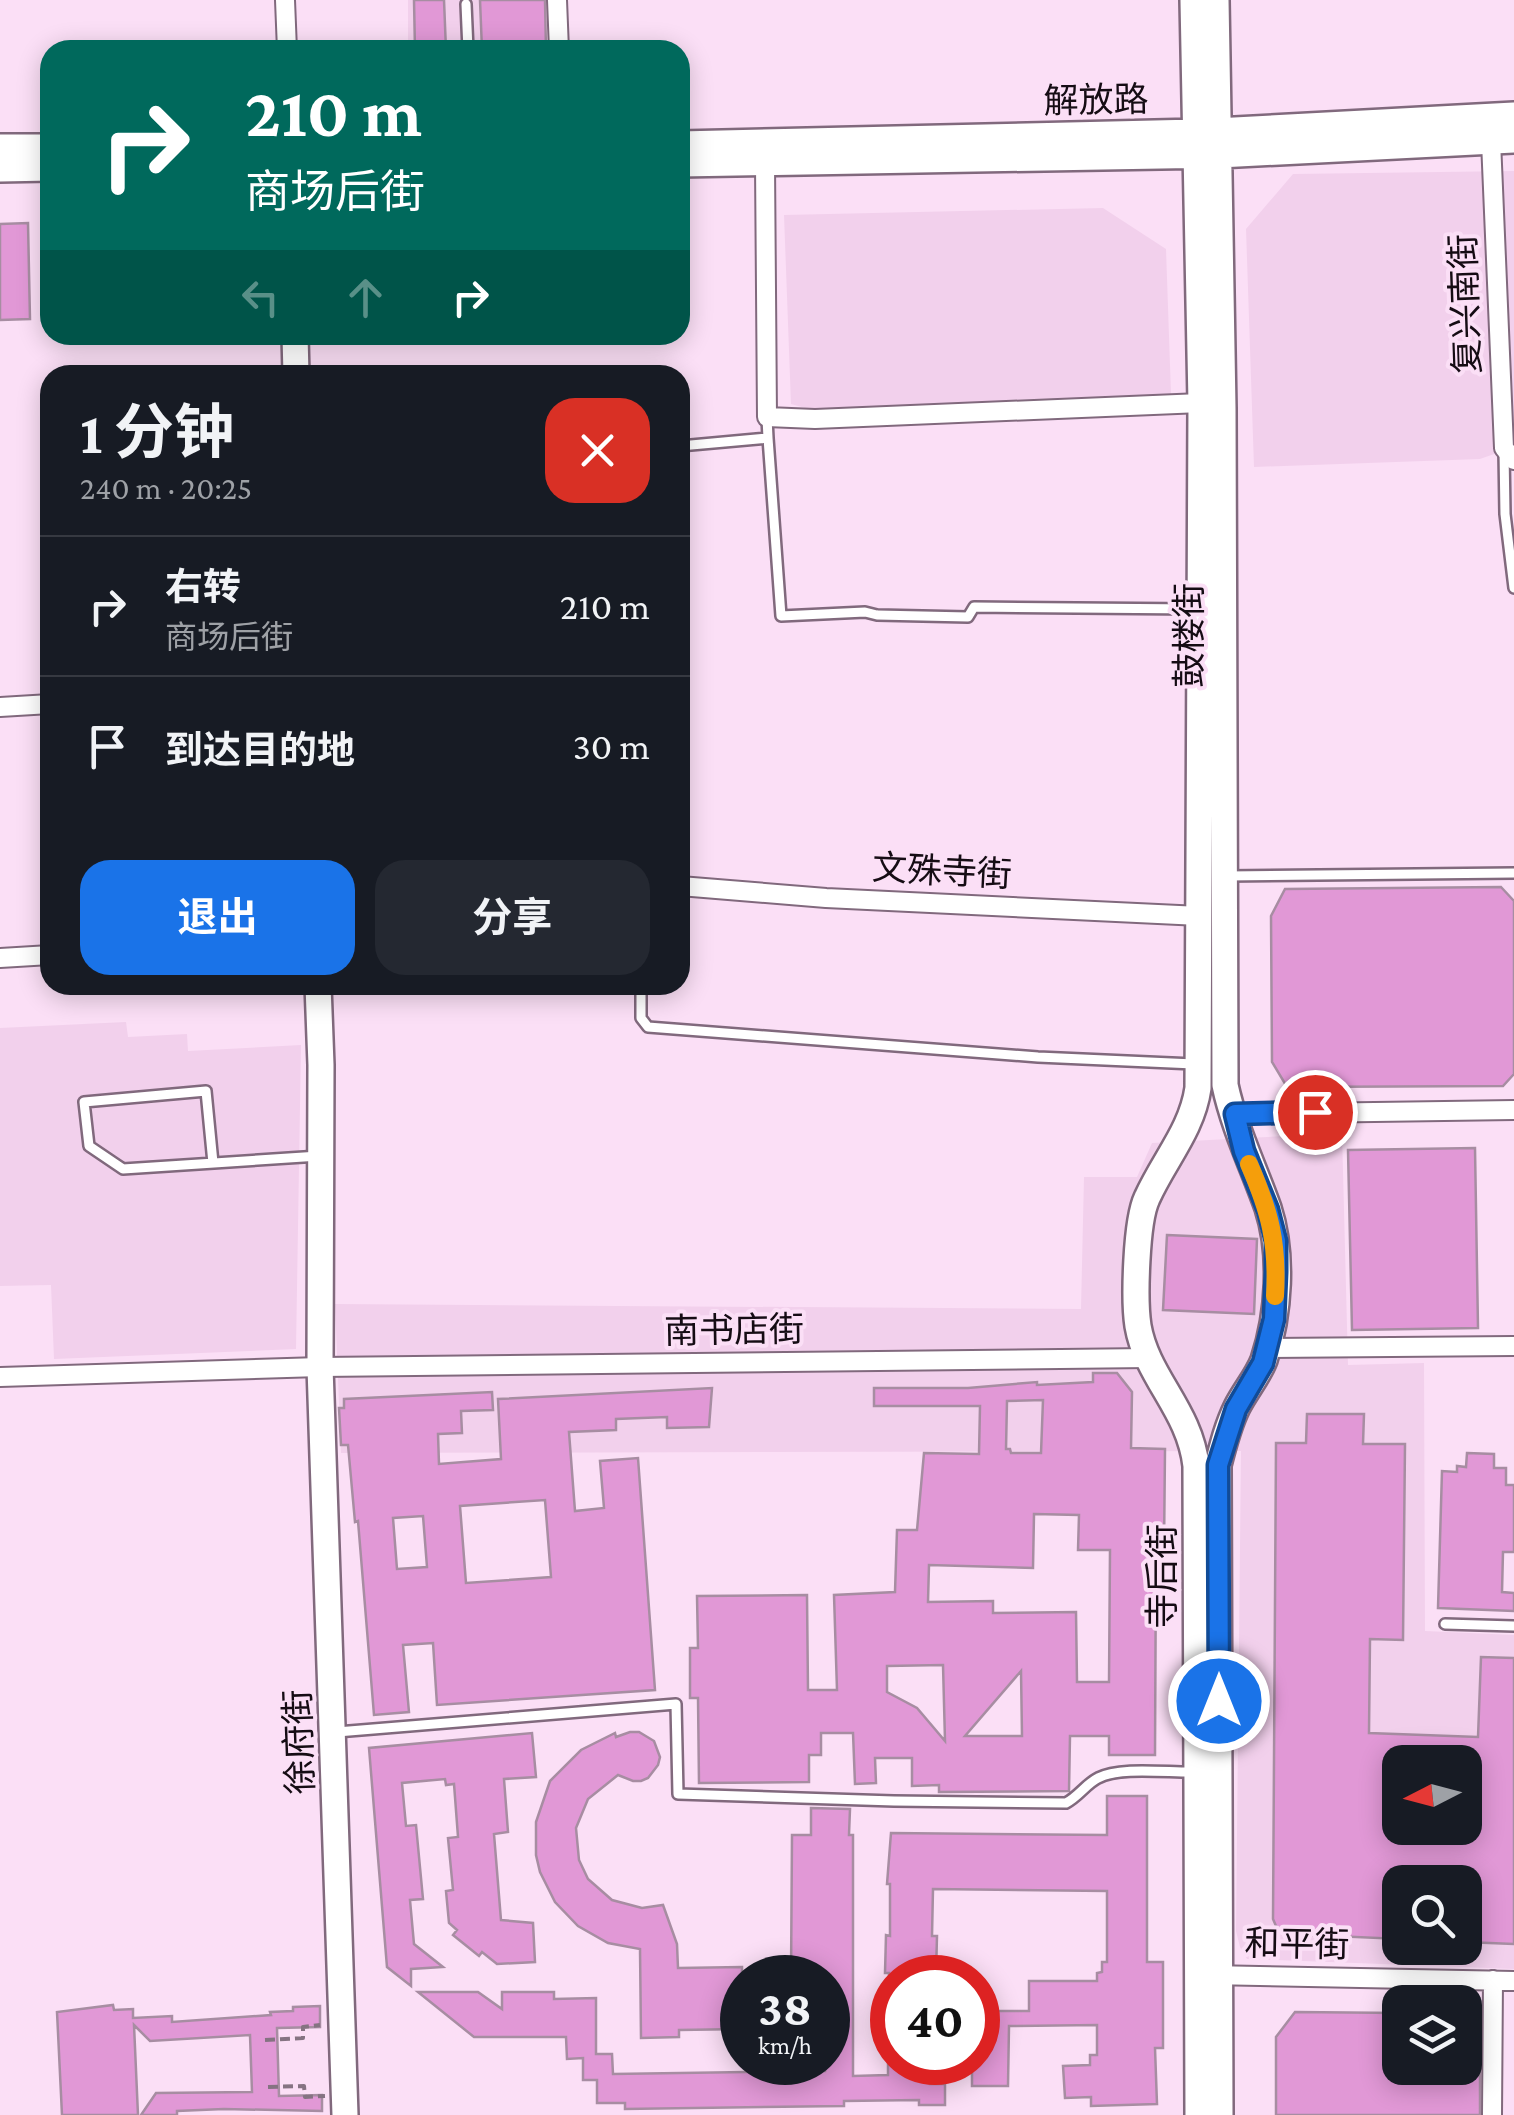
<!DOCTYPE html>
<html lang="zh">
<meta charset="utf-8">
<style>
:root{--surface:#171b24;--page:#242831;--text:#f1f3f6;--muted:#9ea1a6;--line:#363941;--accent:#1a73e8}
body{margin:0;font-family:"Crimson Pro","Noto Sans SC",serif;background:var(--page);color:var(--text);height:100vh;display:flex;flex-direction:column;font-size:38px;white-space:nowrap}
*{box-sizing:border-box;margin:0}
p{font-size:32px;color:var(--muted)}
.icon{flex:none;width:55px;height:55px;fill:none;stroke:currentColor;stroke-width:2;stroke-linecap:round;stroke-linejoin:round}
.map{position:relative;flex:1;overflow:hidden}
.details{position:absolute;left:40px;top:365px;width:650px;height:630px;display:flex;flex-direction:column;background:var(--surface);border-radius:30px;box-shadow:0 5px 25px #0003}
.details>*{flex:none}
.hud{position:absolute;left:40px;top:40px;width:650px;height:305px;border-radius:30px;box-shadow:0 5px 25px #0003;background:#00695c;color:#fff;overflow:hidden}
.needle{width:65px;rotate:264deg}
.fabs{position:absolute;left:1382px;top:1745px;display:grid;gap:20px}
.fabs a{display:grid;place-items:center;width:100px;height:100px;border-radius:20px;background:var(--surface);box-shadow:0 5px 25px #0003;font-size:50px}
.speed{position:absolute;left:720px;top:1955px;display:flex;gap:20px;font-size:50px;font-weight:700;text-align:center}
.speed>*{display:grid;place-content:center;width:130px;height:130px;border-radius:50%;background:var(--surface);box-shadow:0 5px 25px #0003;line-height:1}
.speed small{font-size:25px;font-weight:400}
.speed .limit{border:15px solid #d22;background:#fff;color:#111}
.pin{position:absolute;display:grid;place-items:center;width:85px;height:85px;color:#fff;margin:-42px;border:5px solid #fff;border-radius:50%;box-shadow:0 2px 10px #0007}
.me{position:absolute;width:110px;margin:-55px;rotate:0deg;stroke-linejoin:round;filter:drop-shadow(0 0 8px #0008)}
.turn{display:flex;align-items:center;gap:35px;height:210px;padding:0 40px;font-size:45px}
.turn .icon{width:130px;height:130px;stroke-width:2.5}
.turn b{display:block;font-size:70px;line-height:85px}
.lanes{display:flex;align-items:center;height:95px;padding:0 40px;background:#0003;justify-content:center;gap:50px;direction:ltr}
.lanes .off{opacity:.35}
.round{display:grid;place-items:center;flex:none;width:105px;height:105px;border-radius:30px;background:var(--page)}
.head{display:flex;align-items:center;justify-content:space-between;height:170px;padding:0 40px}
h1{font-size:60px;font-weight:700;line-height:75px}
.cta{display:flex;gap:20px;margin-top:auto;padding:20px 40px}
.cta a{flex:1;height:115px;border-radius:30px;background:var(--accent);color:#fff;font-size:40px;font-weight:700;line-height:115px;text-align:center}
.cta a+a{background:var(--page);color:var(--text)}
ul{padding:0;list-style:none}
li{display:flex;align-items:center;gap:30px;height:140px;padding:0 40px;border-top:2px solid var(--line)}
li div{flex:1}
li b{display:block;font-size:38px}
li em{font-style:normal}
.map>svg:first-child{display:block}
.built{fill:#f2d0ec;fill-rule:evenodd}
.building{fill:#e198d6;stroke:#a78da2;stroke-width:2.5;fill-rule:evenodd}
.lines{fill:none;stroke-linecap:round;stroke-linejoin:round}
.lane-casing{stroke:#81697d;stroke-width:14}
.street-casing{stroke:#81697d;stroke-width:22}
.secondary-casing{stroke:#81697d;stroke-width:30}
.path{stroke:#857382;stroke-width:4;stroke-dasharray:10 5;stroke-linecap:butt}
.lane{stroke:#fff;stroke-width:9}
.street{stroke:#fff;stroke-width:18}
.secondary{stroke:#fff;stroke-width:25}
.route-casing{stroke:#114b97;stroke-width:25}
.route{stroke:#1a73e8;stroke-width:18}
.slow{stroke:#f59e0b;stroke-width:18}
.labels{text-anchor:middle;stroke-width:8;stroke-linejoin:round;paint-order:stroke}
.street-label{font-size:35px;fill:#150c14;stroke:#fbdff6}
</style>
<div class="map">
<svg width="1514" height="2115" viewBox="0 0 1514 2115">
<rect width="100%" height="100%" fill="#fbdff6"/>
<path class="built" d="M408 0H496L498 50H408Z
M1514 171V447L1480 459 1254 467 1246 229 1293 174Z
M1103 208 1166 249 1171 394 823 413 791 404 784 215Z
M126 1022 128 1037 187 1034 188 1051 301 1045 296 1349 54 1359 51 1285 0 1286V1028Z
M1342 1133 1348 1365 1424 1363 1425 1631 1514 1635V1969L1247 1959 1240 1947 1236 1931 1241 1451 341 1453 335 1304 1081 1309 1084 1177H1137L1152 1143ZM1400 1762H1465V1828H1400ZM1400 1882H1465V1948H1400Z"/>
<path class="building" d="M414 0H444L446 50H415Z
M480 0H545L546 50H482Z
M28 223 30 319 0 320V224Z
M1501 887 1514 901V1074L1503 1086 1287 1087 1272 1062 1271 916 1285 889Z
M1475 1148 1478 1328 1352 1330 1348 1150Z
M1167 1235 1257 1239 1254 1314 1163 1310Z
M1093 1373H1117L1132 1392 1131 1448 1165 1449 1164 1551H1156L1155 1755H1109V1736H1070L1069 1791 939 1792V1785L912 1786V1758H875L876 1783 855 1784 853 1733H821V1755H809V1782L699 1783 698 1698H690V1648H698L697 1596 807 1595 808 1690H837L834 1595 895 1592 897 1530H917L924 1453 979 1454 980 1406H874V1388H968L1037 1382V1385L1093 1382ZM1043 1400 1041 1453H1011L1010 1449H1006L1007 1401ZM1034 1514 1079 1515 1078 1550H1110L1109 1682H1077L1076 1612 993 1613V1601L928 1602 929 1565 1033 1568ZM943 1665 945 1741 917 1708 887 1692V1666ZM1021 1671 1022 1736H965Z
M712 1388 709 1427 667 1428V1417L616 1419V1430L569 1432 575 1511 604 1508 600 1461 638 1458 655 1690 437 1705 433 1643 403 1645 409 1712 374 1715 358 1521 355 1522 348 1445H341L339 1408H344V1399L492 1392 493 1410 461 1411 462 1433 438 1434 439 1464 501 1459 498 1399ZM545 1500 551 1577 466 1583 460 1506ZM423 1516 427 1567 397 1569 393 1518Z
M1307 1414H1364L1363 1444H1405L1403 1640 1370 1639 1369 1733 1478 1737 1481 1657 1514 1658V1944L1465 1942V1882H1400V1939L1289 1934 1276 1926 1273 1919 1276 1443H1306ZM1400 1762H1465V1828H1400Z
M1467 1453 1494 1454V1468H1506V1485H1514V1552H1503L1502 1592 1514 1593V1611L1438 1608 1442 1471 1457 1472V1466L1466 1467Z
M630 1732H639L654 1741 660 1757 658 1765 648 1778 641 1781H633L618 1775 588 1799 576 1828 579 1860 588 1879 612 1900 642 1908 663 1905 677 1944 678 1968 742 1967V2029L679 2030V2037L641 2038 640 1949 608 1943 578 1926 555 1902 540 1872 536 1855V1822L550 1781 581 1750 615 1733 616 1737Z
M532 1733 536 1777 504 1779 508 1832 494 1834 501 1920 533 1923 535 1962 497 1964 482 1952 479 1956 453 1935 457 1930 449 1923 446 1891 453 1890 448 1838 458 1837 454 1784 446 1785 445 1779 402 1783 406 1826 416 1825 423 1899 410 1900 414 1944 443 1967 411 1969V1986L387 1967 369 1748Z
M1107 1796H1147V1962H1163V2048H1155L1157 2104 1091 2106V2097L1065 2098 1063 2066 1090 2065V2055H1097V2025L1009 2026 1008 2086H972V2062H978V2011H1029V1981H1097V1973L1102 1972V1962H1107V1891L933 1889 932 1936H937L936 1974 932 1973V1978H889V1973H885L886 1935 890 1936V1884H887L891 1833 1107 1835Z
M811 1808 850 1809 849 1835H853V2076L888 2075V2062H931L930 2084H945V2105H919V2100L844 2101V2106L625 2109V2103H597V2080H583V2058L567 2059 566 2037H474L418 1992H478L502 2009V1992H554V1999L596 1998V2054H612L613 2074 825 2071V2062H828V1978H791L792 1835H811Z
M113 2005 114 2010 133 2009V2018L172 2016V2022L271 2015 270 2012 293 2011V2007L320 2006V2027L277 2028 279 2096 322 2095V2111L224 2109 177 2111V2115H141L156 2093 252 2092 250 2035 150 2041 134 2025 138 2115H62L57 2012Z
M1295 2012 1400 2013V2068H1465V2016L1480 2035V2115H1276V2037Z"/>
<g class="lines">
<g class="lane-casing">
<path id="lane" d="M466 4 468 50
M768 438 781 616 865 612 877 615 968 617 974 607 1197 609
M680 446 768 438 767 418
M1504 451 1505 514 1514 588
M1227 876 1514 873
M641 985V1018L648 1027 1038 1057 1194 1064
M213 1163 206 1091 84 1102 89 1146 123 1169 319 1156
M1445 1624 1514 1626
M337 1732 676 1704 678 1794 894 1801 1066 1803C1079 1796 1086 1784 1098 1778 1120 1766 1170 1773 1196 1772"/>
</g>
<g class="street-casing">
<path id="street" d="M285 0 287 50
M557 0 559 50
M1491 141 1504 448 1514 460
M765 164 767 417 815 419 1201 403
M0 707 50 704
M680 886 826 898 1200 916
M0 958 50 955
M1235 1114 1514 1110
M1267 1348 1514 1346
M0 1377 320 1367 1149 1358
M1209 1975 1514 1981
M1492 2115 1493 1980"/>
</g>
<g class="secondary-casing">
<path id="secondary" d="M1193 0 1201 403 1198 1088C1192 1130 1164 1160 1147 1198 1136 1221 1134 1300 1138 1326 1147 1378 1190 1410 1196 1466L1198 2115
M1216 0 1223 408 1225 1085C1234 1127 1253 1166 1268 1208 1283 1254 1279 1314 1264 1360 1258 1376 1245 1391 1237 1407 1228 1425 1223 1445 1218 1465L1220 2115
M680 144 1197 132 1514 115
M0 147H50
M680 164 1219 155 1514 140
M0 169 50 168
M295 335 296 375
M318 985 321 1065 320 1367 345 2115"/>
</g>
<path class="path" d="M265 2040 303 2038V2027L320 2025
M268 2087 304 2086 305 2097 325 2096"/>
<use href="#lane" class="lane"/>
<use href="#street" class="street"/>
<use href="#secondary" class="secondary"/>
</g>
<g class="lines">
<g class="route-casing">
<path id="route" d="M1219 1701 1218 1465 1236 1409 1263 1363 1274 1319 1276 1272V1241L1268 1210 1244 1151 1235 1114 1315 1112"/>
</g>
<use href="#route" class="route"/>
<path class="slow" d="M1249 1164C1270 1212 1278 1243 1275 1296"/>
</g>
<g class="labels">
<g class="street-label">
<text transform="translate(1096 100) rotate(-1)" y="12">解放路</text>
<text transform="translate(1465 304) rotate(-92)" y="12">复兴南街</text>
<text transform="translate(1189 635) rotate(-90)" y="12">鼓楼街</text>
<text transform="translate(942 871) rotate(3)" y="12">文殊寺街</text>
<text transform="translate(734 1330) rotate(-1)" y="12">南书店街</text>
<text transform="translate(1162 1576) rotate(-90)" y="12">寺后街</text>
<text transform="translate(299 1742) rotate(-92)" y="12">徐府街</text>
<text transform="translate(1297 1944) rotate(1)" y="12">和平街</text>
</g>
</g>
</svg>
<div class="fabs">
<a><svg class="needle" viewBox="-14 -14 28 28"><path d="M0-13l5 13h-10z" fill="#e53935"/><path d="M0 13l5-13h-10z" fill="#9ea1a6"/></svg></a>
<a><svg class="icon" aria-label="search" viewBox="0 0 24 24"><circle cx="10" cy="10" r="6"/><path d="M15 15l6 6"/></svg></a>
<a><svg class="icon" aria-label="layers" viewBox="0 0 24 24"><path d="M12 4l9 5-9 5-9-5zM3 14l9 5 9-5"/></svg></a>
</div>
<div class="speed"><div>38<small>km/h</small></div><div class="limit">40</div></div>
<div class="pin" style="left:1315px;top:1112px;background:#d93025"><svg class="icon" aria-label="arrive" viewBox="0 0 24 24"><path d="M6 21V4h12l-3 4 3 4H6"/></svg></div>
<svg class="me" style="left:1219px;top:1701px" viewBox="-20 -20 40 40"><circle r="17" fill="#1a73e8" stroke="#fff" stroke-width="3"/><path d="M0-11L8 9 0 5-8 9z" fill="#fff"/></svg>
<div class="hud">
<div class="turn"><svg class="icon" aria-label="right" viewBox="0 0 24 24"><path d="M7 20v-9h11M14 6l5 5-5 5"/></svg><div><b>210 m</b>商场后街</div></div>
<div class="lanes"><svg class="icon off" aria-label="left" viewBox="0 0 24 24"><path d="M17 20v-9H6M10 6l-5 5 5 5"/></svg><svg class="icon off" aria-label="ahead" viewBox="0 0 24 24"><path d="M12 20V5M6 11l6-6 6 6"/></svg><svg class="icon" aria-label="right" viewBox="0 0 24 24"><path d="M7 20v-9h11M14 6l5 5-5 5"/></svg></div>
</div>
<section class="details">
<div class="head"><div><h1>1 分钟</h1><p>240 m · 20:25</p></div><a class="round" style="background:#d93025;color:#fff"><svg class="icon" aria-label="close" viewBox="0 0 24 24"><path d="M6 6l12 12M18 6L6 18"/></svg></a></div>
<ul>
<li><svg class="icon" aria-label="right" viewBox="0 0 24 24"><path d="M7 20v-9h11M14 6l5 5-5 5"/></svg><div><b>右转</b><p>商场后街</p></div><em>210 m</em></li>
<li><svg class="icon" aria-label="arrive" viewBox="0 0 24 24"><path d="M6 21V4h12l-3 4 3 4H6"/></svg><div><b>到达目的地</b></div><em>30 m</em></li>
</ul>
<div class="cta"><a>退出</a><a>分享</a></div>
</section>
</div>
